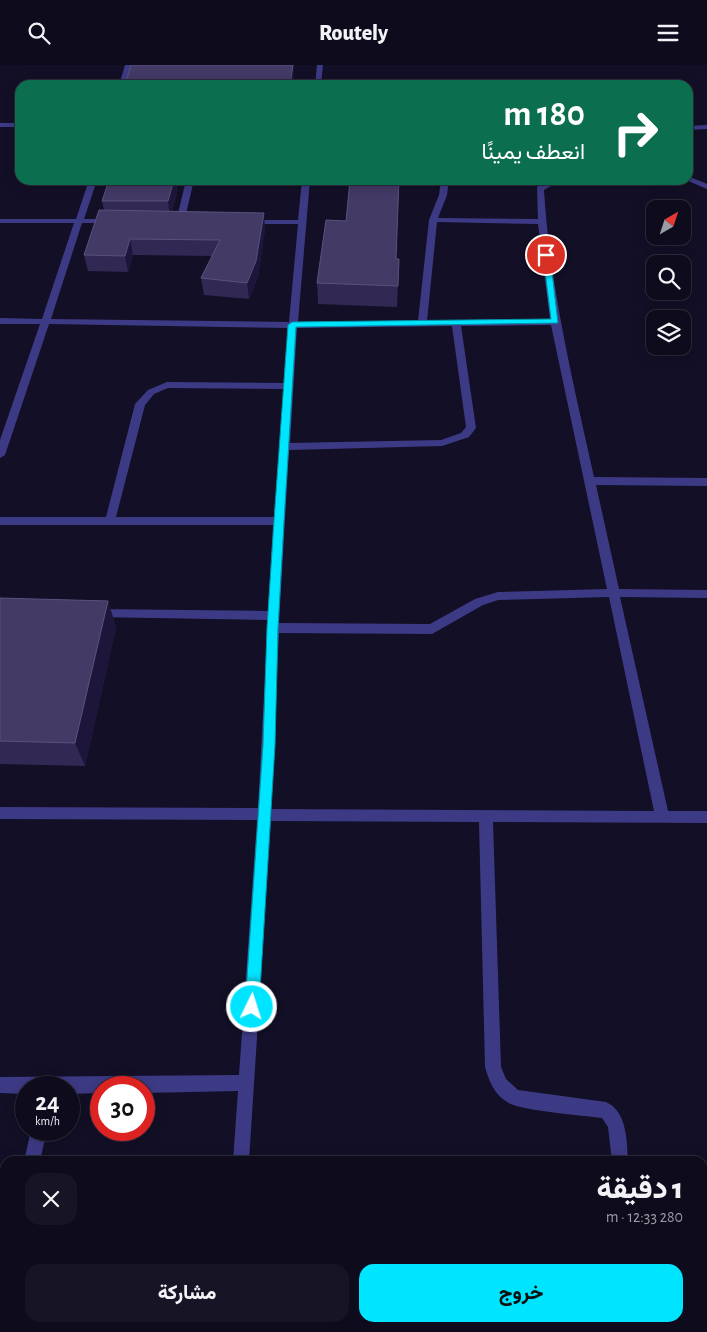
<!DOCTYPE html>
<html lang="ar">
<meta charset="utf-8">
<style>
:root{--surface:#0e0b1c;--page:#171425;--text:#f1f3f6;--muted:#9b9ba3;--line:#2e2b3b;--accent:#00e5ff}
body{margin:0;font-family:"Alegreya Sans",Vazirmatn,sans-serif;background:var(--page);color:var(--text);direction:rtl;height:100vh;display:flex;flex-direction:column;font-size:19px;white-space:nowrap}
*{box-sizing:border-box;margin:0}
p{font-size:16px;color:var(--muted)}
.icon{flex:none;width:28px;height:28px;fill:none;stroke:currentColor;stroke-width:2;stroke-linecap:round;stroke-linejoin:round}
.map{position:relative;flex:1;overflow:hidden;direction:ltr}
.side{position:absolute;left:0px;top:1091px;width:708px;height:176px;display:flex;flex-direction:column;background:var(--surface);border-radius:15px 15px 0 0;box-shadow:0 2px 12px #0003,0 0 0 1px var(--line);direction:rtl}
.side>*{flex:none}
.top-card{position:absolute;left:15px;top:15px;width:678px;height:105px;border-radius:15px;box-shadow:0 2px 12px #0003,0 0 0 1px var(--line);direction:rtl;background:#0b6e4f;color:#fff;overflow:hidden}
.needle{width:32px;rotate:39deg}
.fabs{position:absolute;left:646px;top:135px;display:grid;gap:10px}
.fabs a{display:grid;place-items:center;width:45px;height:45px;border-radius:10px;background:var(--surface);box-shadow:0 2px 12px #0003,0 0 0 1px var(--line);font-size:25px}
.speed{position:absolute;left:15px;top:1011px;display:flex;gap:10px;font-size:25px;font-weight:700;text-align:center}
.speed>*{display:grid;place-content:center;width:65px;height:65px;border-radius:50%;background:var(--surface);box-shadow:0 2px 12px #0003,0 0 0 1px var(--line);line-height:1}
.speed small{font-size:12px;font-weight:400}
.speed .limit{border:8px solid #d22;background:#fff;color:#111}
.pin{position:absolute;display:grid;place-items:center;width:42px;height:42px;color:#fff;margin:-21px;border:2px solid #fff;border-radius:50%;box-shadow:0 1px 5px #0007}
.me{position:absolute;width:55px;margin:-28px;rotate:4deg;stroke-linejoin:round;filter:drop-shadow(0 0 4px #0008)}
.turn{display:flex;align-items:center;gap:18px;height:105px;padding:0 25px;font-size:22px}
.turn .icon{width:65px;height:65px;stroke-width:2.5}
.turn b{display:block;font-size:35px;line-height:42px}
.round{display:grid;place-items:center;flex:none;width:52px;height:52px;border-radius:15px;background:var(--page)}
.headline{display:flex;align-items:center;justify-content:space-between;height:85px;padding:0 25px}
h1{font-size:30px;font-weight:800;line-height:38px}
.primary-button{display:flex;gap:10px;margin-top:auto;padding:10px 25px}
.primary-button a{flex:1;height:58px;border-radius:15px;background:var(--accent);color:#111;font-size:20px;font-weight:800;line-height:58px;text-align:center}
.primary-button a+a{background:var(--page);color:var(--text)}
header{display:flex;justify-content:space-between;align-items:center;height:65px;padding:0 25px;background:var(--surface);font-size:22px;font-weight:800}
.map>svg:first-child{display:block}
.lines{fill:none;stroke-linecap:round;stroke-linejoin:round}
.minor{fill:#3d3a85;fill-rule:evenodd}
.wall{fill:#312854}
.shaded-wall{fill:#1d163a}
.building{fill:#433a66;stroke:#5a527e}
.route{fill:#00e5ff;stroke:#0095a6}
</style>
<header><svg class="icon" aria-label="menu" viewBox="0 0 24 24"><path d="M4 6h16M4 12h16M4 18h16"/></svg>Routely<svg class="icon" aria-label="search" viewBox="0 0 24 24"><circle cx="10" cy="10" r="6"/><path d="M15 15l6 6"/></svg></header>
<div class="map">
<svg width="707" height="1267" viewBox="0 0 707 1267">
<rect width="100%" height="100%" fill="#130f26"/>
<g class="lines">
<path class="minor" d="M125 0H131L125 20H119Z
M317 0H323L321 20H315Z
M0 58H20V62H0Z
M707 60V64L688 65V61Z
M688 111 707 119V124L686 115Z
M89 115H97L84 154H112L116 156 112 158H82L51 254 289 257 298 159H247L243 157 247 155H298L302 115H310L298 257 418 256 429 155 439 130 441 115H449L447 130 438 153 538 154 537 122 550 115H578L574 117 556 118 544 125C550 223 573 317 594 412L707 413V421L596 420 619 524 707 525V533L620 532 668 746H707V758L493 757 501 1002 506 1014 518 1025 606 1037C627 1046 627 1077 628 1096H612L608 1062 602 1053C583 1050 520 1046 507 1037 494 1029 489 1016 485 1002L479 757 271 756 249 1096H233L238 1026 144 1028V1022H101V1028L69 1029V1022H26V1029L0 1028V1012L239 1010 257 755 0 754V742L258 743 268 555 95 552 89 548 95 544 268 546 273 460H0V452H106L135 339 148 325 167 317 284 318 288 263 49 259 5 390 0 393V375L40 259H0V253L42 254 74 158H0V154H76ZM437 157 538 159 550 254 427 256ZM551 260 607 524 498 527 475 534 430 559 279 558 289 385 442 381 469 372 476 363 461 261ZM452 261 466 362 461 368 441 375 290 378 297 263ZM168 323 284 324 274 452H116L145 340 154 329ZM609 532 654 746 271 744 279 568 432 569 483 540 498 535Z
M186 115H194L184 157 180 159 176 157Z
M31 1065H47L40 1096H24Z
M702 1209H707V1227H702Z
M5 1220V1261L0 1263V1222Z
M220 1262H238V1267H220Z
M627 1262H645L646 1267H628Z"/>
</g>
<path class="wall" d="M178 124 172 146 265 164 258 212 249 234 204 230 201 213 212 191 133 190 128 207 88 206 84 190 104 145 102 136Z
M396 194H399L397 242 318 239 317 218Z
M0 533 108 536 116 562 85 701 0 699Z"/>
<path class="shaded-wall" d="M294 0V20H290Z
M174 115H176L178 124 170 152 168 136Z
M264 148 265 164 258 212 249 234 247 218Z
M130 174 133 190 128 207 125 191Z
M108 536 116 562 85 701 75 678Z"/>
<path class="building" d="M131 0H293L290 20H125Z
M109 115H174L168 136H102Z
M350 115H399L396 194H399L398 221 317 218 326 155 346 156Z
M99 145 264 148 256 196 247 218 201 213 220 175 130 174 125 191 84 190Z
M0 533 108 536 75 678 0 676Z"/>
<path class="route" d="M546 188 550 190 558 258 296 262 284 456 278 563 275 680 259 942 257 947 252 949 247 947 245 942 263 680 267 563 274 456 288 260 292 257 551 254 543 190Z"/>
</svg>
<div class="fabs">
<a><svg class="needle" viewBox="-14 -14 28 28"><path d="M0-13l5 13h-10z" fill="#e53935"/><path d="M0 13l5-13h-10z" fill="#9b9ba3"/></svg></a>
<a><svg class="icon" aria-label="search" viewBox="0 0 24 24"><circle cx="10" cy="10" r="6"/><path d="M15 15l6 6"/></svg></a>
<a><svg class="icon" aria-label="layers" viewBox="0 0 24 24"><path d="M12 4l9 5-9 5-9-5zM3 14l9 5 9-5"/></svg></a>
</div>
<div class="speed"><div>24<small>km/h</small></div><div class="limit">30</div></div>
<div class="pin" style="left:546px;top:190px;background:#d93025"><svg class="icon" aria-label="arrive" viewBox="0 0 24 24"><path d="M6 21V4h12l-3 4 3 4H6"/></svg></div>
<svg class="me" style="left:252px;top:942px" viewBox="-20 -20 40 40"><circle r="17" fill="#00e5ff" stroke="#fff" stroke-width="3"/><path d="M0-11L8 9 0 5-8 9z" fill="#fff"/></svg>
<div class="top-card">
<div class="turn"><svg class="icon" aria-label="right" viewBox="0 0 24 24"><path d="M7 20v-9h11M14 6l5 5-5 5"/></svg><div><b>180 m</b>انعطف يمينًا</div></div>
</div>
<section class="side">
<div class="headline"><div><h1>1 دقيقة</h1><p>280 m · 12:33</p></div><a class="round"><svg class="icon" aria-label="close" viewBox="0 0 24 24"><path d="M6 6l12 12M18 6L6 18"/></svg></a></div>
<div class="primary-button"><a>خروج</a><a>مشاركة</a></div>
</section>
</div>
